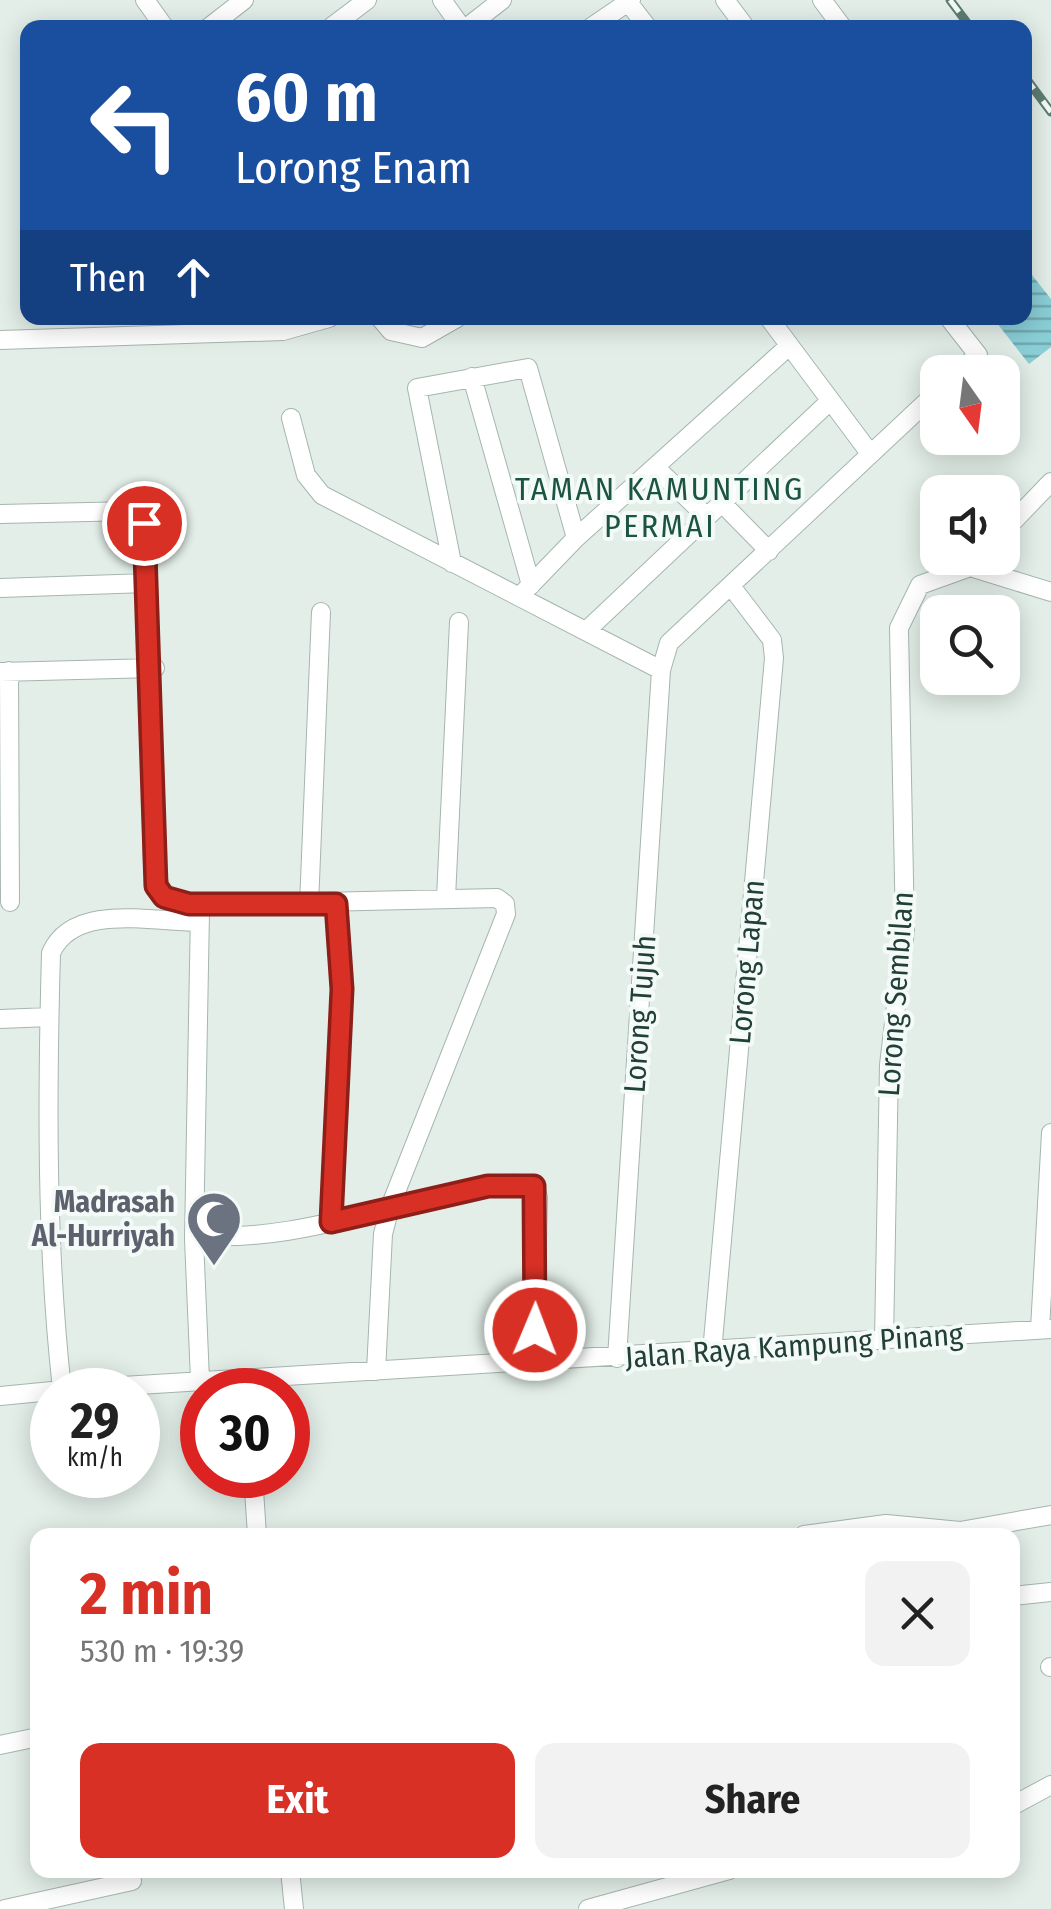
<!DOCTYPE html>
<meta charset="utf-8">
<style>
:root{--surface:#fff;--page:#f2f2f2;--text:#222;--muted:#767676;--accent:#d93025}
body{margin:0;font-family:"Fira Sans Condensed",sans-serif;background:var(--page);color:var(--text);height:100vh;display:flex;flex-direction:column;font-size:38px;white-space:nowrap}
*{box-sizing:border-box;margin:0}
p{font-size:32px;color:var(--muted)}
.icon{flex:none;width:55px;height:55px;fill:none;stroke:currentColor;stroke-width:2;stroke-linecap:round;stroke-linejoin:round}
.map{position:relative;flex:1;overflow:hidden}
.details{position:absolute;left:30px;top:1528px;width:990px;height:350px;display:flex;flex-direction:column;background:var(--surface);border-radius:20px;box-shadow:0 5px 25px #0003}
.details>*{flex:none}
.top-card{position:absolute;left:20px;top:20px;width:1012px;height:305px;border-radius:20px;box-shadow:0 5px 25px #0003;background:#1a4fa0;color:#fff;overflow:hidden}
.needle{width:65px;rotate:166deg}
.controls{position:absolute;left:920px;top:355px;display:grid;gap:20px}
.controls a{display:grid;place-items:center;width:100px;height:100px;border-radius:20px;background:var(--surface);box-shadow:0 5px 25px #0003;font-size:50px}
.speed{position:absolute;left:30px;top:1368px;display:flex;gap:20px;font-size:50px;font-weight:700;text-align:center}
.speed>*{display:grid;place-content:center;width:130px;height:130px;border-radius:50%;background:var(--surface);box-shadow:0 5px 25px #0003;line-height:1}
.speed small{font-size:25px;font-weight:400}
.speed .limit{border:15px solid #d22;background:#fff;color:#111}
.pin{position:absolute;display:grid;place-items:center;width:85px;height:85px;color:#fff;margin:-42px;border:5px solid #fff;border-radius:50%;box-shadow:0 2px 10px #0007}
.me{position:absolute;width:110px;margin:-55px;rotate:1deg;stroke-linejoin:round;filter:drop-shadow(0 0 8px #0008)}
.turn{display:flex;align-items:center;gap:35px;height:210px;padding:0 50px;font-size:45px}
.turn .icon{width:130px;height:130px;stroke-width:2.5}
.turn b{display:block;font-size:70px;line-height:85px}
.then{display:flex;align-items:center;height:95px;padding:0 50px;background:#0003;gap:20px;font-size:38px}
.round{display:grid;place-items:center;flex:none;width:105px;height:105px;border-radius:20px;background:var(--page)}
.head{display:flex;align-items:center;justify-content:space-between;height:170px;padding:0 50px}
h1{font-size:60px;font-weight:700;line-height:75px;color:var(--accent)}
.button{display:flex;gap:20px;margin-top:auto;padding:20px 50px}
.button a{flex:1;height:115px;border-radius:20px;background:var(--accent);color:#fff;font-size:40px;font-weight:700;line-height:115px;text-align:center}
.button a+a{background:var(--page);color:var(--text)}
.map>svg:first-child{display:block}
.water{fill:url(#water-rules)}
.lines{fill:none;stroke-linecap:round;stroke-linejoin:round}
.minor-casing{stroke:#a5b6af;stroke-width:20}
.minor{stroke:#fff;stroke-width:18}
.rail-casing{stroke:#5c7c72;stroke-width:9}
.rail{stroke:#f4faf7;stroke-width:5;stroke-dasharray:15;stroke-linecap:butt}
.route-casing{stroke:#8d1f18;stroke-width:25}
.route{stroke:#d93025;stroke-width:18}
.labels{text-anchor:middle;stroke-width:8;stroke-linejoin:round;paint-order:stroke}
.street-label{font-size:30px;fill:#224037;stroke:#f4faf7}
.worship-label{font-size:30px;font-weight:bold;fill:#5b616d;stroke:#f4faf7;text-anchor:end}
.neighbourhood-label{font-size:32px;letter-spacing:2.5px;fill:#1c5443;stroke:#f4faf7}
</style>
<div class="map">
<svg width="1051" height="1909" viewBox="0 0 1051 1909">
<defs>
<pattern id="water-rules" width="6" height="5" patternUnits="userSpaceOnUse" patternTransform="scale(2.5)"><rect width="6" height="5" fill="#89cdd5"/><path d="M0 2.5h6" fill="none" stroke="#70a8ae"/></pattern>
</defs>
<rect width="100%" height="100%" fill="#e3eee8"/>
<path class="water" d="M1032 275 1051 299V347L1029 364 993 318H1025V281Z"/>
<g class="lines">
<g class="minor-casing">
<path id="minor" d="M145 0 165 28
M442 0 462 28
M725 0 746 28
M822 0 843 28
M628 2 648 28
M208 28 244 0
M330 28 367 0
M466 28 502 0
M590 28 631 0
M380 318 391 331 422 338 457 318
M769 318 869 452
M949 318 978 355 958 372
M0 340 283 331 329 318
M472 377 531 585
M291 418 306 475 322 495 661 670
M655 467 706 516
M721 502 769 551
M0 514 132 511 144 523 153 867 164 897 189 905 497 898 505 904 506 914 390 1207 383 1234 376 1371
M1002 533 1051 482
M452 563 417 388 528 368 576 538
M970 567 1051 592
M0 588 147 583
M520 596 576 538 789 346
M586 631 830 401
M9 671 10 902
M0 672 155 668
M446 898 459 622
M309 905 321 612
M0 1019 49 1017
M331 1222 341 989 336 904
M194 1235C279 1243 361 1213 444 1196 472 1190 506 1179 535 1186L538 1198 534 1362
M1040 1329 1051 1133
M884 1341 889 1065 905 930 899 628 920 585 970 567 979 558
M712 1352 774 658 772 640 731 586
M617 1358 661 670 669 643 938 391
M200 1380 194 1239 200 911
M62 1389C46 1246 47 1097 51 953 73 902 154 922 200 922
M58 1390 1051 1329
M0 1396 52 1391
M253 1475 257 1535
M804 1535 886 1524 960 1531 1051 1515
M1012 1596 1051 1592
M1050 1667H1051
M0 1745 38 1737
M1012 1806 1051 1785
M290 1870 294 1909
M5 1909 132 1881
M588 1909 729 1870"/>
</g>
<use href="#minor" class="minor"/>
<g class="rail-casing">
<path id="rail" d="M950 0 971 28
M1025 77 1051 112"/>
</g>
<use href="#rail" class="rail"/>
</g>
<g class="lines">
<g class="route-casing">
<path id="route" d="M144 523 156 886 164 897 189 904H336L342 989 331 1222 488 1186H534L535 1330"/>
</g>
<use href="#route" class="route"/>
</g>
<defs>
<g id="mosque-pin" transform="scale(2.875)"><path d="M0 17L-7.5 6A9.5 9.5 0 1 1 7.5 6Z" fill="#6b7280" stroke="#f4faf7"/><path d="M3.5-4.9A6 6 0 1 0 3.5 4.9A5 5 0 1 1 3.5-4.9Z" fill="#fff"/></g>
</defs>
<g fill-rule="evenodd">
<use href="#mosque-pin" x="214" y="1219"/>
</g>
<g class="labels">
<g class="street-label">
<text transform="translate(747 962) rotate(-85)" y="10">Lorong Lapan</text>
<text transform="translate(896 994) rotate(-86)" y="10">Lorong Sembilan</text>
<text transform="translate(640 1014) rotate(-86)" y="10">Lorong Tujuh</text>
<text transform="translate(794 1346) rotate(-4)" y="10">Jalan Raya Kampung Pinang</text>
</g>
<g class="worship-label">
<text x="175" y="1212">Madrasah<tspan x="175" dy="34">Al-Hurriyah</tspan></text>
</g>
<g class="neighbourhood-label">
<text x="660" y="500">TAMAN KAMUNTING<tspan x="660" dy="37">PERMAI</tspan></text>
</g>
</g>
</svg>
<div class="controls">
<a><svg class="needle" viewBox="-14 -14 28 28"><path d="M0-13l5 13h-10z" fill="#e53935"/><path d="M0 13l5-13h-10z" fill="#767676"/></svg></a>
<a><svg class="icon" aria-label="sound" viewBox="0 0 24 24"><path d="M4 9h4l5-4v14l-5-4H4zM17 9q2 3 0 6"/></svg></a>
<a><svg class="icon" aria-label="search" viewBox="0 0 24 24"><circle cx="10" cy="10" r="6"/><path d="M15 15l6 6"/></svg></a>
</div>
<div class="speed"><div>29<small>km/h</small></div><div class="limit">30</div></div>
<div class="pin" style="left:144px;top:523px;background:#d93025"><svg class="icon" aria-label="arrive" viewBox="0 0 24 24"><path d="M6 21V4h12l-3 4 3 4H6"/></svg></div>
<svg class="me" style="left:535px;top:1330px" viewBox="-20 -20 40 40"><circle r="17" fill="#d93025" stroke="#fff" stroke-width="3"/><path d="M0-11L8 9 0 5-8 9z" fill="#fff"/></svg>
<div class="top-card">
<div class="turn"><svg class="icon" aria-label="left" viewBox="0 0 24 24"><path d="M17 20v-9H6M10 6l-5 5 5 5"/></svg><div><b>60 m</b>Lorong Enam</div></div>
<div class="then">Then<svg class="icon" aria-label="ahead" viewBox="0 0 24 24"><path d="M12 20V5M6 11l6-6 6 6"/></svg></div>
</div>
<section class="details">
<div class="head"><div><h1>2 min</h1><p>530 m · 19:39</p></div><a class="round"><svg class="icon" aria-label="close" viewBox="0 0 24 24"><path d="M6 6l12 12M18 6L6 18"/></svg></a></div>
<div class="button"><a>Exit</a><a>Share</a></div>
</section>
</div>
